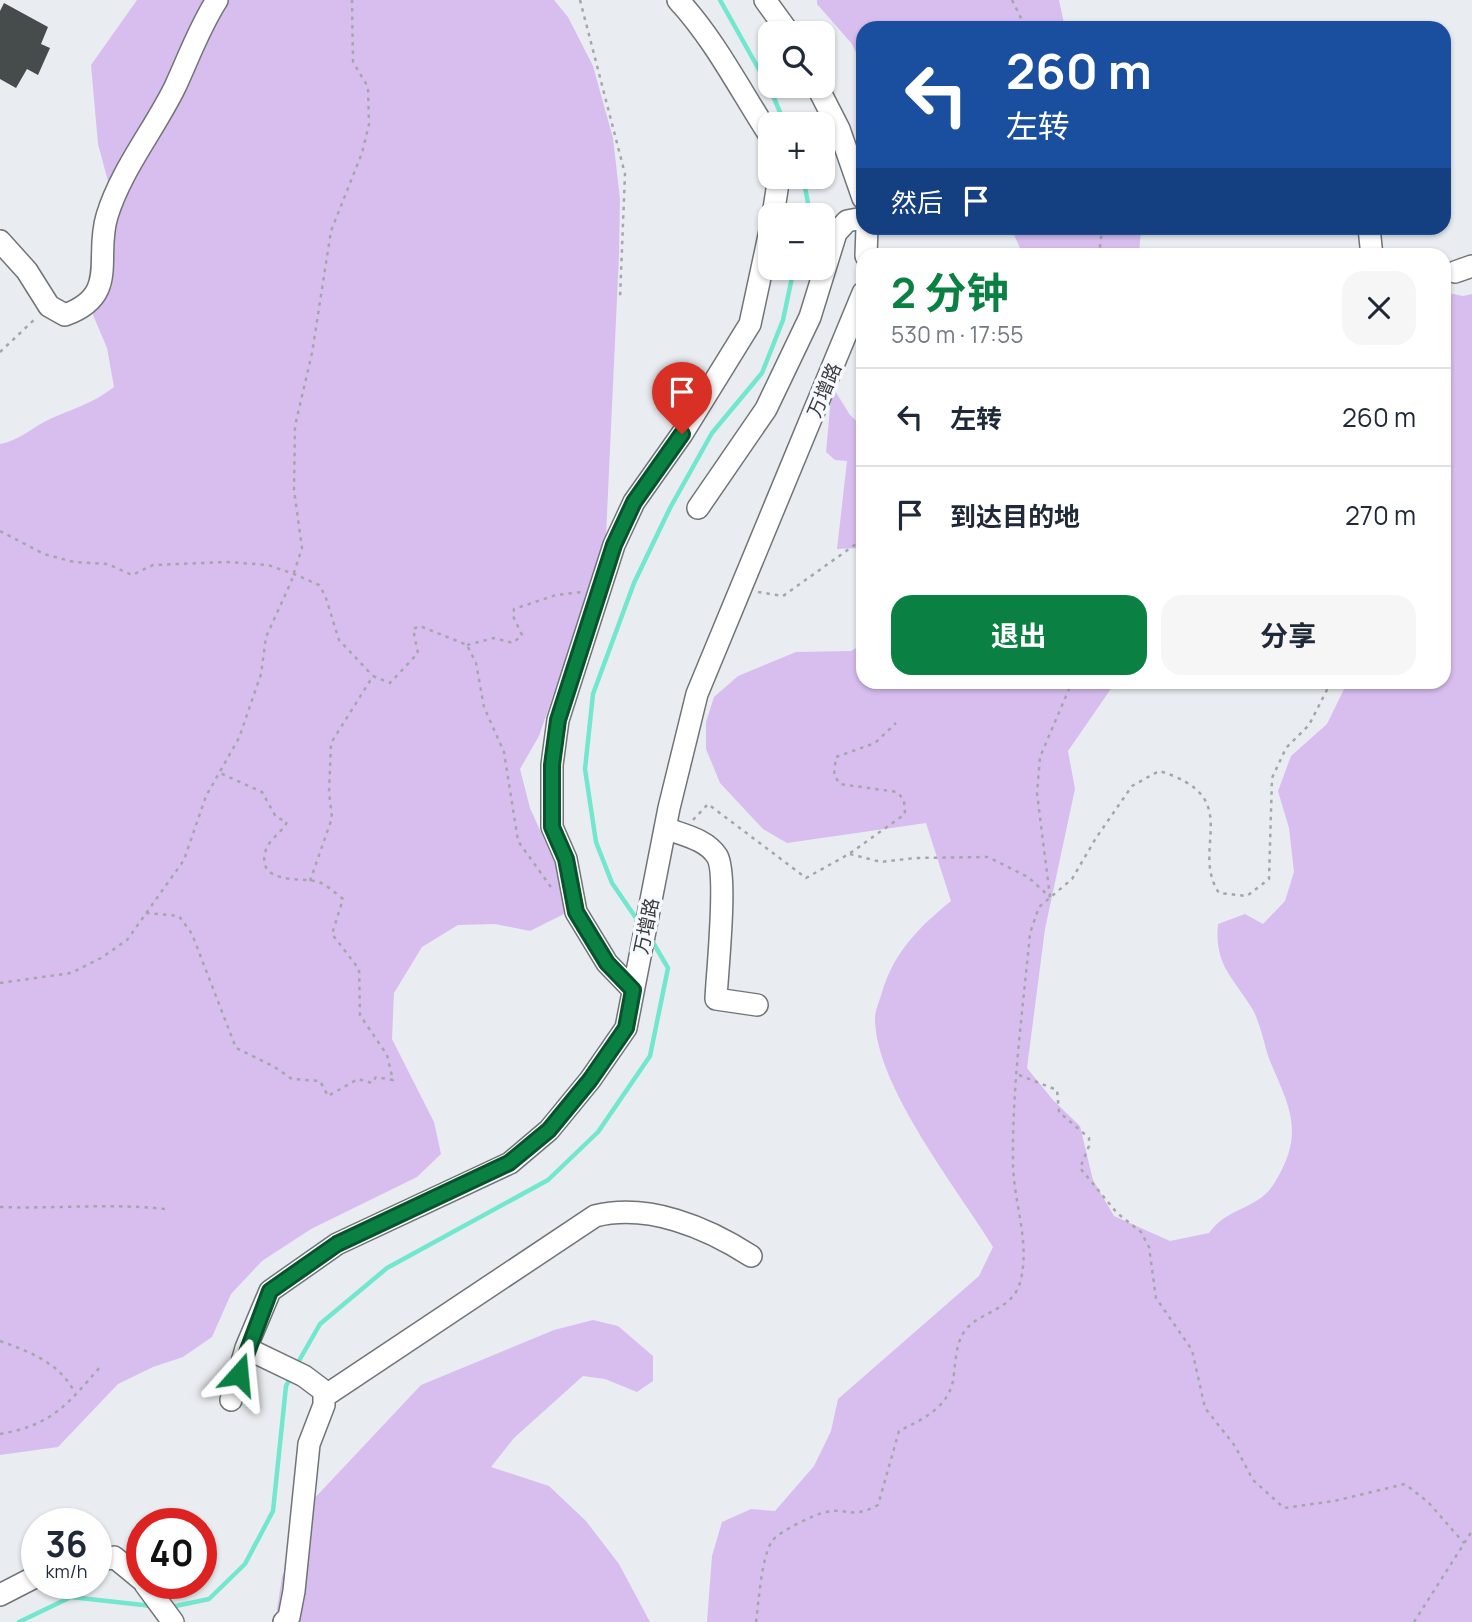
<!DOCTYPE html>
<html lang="zh">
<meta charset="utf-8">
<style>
:root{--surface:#fff;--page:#f6f6f7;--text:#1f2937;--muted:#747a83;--line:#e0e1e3;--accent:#0b8043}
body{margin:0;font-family:Manrope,"Noto Sans SC",sans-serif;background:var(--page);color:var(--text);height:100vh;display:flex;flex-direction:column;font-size:26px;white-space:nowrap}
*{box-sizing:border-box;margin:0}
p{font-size:23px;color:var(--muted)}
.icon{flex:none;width:38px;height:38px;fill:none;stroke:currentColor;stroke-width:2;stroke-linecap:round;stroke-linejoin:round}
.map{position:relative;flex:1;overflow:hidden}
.panel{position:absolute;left:856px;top:248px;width:595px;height:441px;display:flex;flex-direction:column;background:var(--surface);border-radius:21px;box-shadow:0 2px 5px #0004}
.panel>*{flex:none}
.top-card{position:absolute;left:856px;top:21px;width:595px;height:214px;border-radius:21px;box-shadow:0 2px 5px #0004;background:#1a4fa0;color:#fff;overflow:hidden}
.fabs{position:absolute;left:758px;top:21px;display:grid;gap:14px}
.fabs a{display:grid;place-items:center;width:77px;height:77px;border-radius:14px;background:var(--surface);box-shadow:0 2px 5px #0004;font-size:35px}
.speed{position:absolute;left:21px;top:1508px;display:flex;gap:14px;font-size:35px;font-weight:700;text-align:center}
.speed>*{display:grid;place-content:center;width:91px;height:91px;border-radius:50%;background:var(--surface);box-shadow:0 2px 5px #0004;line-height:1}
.speed small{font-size:18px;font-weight:400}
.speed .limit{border:10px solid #d22;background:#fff;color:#111}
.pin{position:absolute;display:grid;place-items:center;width:60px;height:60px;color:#fff;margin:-72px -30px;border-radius:50% 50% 50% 0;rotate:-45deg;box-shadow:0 0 7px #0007}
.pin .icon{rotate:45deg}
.me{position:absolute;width:77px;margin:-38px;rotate:18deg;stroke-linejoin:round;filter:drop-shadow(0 0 5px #0008)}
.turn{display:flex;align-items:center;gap:24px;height:147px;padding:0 35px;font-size:32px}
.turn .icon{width:91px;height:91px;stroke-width:2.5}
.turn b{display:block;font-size:49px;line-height:60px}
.then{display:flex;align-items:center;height:66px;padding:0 35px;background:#0003;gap:14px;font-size:26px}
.round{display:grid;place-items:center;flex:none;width:74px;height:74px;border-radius:21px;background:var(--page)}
.headline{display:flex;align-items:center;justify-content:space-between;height:119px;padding:0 35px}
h1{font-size:42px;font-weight:700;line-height:52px;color:var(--accent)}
.button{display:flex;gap:14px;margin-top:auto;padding:14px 35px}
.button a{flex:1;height:80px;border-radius:21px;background:var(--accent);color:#fff;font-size:28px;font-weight:700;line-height:80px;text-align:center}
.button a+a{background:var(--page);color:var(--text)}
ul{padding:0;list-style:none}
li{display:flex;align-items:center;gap:21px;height:98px;padding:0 35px;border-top:2px solid var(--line)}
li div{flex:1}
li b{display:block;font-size:26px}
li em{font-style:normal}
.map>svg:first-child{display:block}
.green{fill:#d8beef}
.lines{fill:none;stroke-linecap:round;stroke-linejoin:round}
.stream{stroke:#72e7ce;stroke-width:4.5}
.building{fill:#464b4c}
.minor-casing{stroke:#707477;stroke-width:24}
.path{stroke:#a4a7aa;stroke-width:2.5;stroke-dasharray:3.5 5;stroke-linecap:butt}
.minor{stroke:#fff;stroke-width:21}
.route-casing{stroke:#07532c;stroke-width:18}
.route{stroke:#0b8043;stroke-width:12}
.labels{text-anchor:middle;stroke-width:7;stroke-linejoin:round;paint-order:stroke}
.street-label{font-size:19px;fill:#393a3c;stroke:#f6fafe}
</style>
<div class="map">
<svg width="1472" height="1622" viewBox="0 0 1472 1622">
<rect width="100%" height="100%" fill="#e9edf1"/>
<path class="green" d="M137 0H554L568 17 593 66 613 138 620 199 619 255 605 558 587 625 560 676 539 736 520 769 530 808 558 870 566 913 530 931 495 924 458 925 422 947 394 993 392 1039 434 1122 441 1154 417 1177 311 1229 262 1261 231 1294 212 1337 183 1357 153 1367 118 1384 58 1447 0 1455V444C18 441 33 427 50 419 74 408 92 404 114 387L107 348 93 315 109 185 98 144 91 65Z
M817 0H1059L1065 28H863V68L852 44 817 4Z
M1011 228H1141L1139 255H1023Z
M1444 292 1463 296 1472 294V1622H707L712 1556 722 1522 751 1509 775 1511 814 1466 831 1431 838 1399 979 1276 993 1247C957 1188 875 1086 875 1018 875 1010 880 1000 882 992 894 952 919 927 951 901L926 823 787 843 763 829 720 783 706 749V722L714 697 738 676 796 652 851 651 863 644V682L1115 683 1068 751 1075 789 1045 929 1027 1068 1053 1100 1080 1126 1093 1180 1114 1216 1170 1241 1209 1233C1228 1206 1259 1210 1275 1182 1305 1133 1290 1108 1270 1061 1264 1045 1261 1025 1253 1010 1233 977 1214 965 1218 924L1245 914 1263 924 1285 901 1294 872 1289 828 1278 791 1291 756 1327 724 1347 683 1444 682Z
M832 386 850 415 863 427V548L837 549 847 461 835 460 826 452Z
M593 1320 618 1326 653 1356V1381L637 1392 605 1379 583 1376 514 1438 491 1467 549 1486 586 1521 619 1564 650 1622H275L282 1577 310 1503 421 1385 554 1330Z"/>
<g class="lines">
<path class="stream" d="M720 0 771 91 785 124
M803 177 808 203 806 215
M638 921 612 883 596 842 585 769 593 694 634 583 670 508 712 433 762 373 783 320 794 268
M296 1366 320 1324 387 1268 548 1180 598 1132 650 1056 668 968 651 939
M171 1607 209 1599 245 1564 273 1511 286 1386 291 1377
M19 1622 71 1597 152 1606"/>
</g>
<path class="building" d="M4 3 48 27 41 44 50 48 38 75 27 69 16 88 0 79V11Z"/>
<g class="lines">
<g class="minor-casing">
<path id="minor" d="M678 0C715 40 740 90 770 136
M765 0 789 33
M817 86 839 129 863 198
M773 215 779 177
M1369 228 1372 256
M0 241 27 271 49 306 65 315C120 295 94 258 107 216 121 170 154 130 175 87 189 57 199 28 217 0
M866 256 867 228
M1455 272 1472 266
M698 508 766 409 810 317 836 233 847 221 863 218
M665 828C683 835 706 839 717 856 728 874 717 973 716 999L757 1005
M633 990 607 963 576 912 566 859 552 827V765L558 720 614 545 634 502 682 434 750 324 770 231
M246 1348 304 1376 324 1391V1405L309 1444 294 1591 289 1617 284 1622
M325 1396 595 1216C648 1203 706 1227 751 1256
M231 1400 246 1348 270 1291 337 1244 510 1163 549 1130 590 1080 626 1028 669 808 697 694 863 293
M96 1562 114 1557 142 1580
M145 1584 173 1622
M0 1595 37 1576"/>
</g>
<path class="path" d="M580 0 625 174 620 298
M1012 0 1026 28
M1099 256 1102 228
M0 352 36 318
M0 531 44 554 74 562 108 564 132 575 153 565 227 562 268 565 294 574 319 585 325 595 339 640 372 675
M758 592 783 596 863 539
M467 645 494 638 513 643 522 635 513 616 514 609 556 595 582 592
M693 820 708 804 806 878 849 854 905 814 904 800 897 792 840 784 834 775 836 757 875 743 896 723
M850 854 881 862 915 858 988 857 1028 877 1050 897
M310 881 332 818 329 792 331 743 373 676 390 683 418 653 413 629 420 626 467 645 476 663 484 707 504 752 518 841 553 890
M1050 897 1037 793 1040 757 1072 682
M146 913 179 916 192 934 236 1048 273 1066 292 1079 320 1081 328 1096 358 1079 372 1083 376 1077 393 1080 387 1055 360 1015 359 969 332 934 343 899C335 893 324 882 315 881 298 878 258 883 265 853 268 839 281 834 287 822L276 817 262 792 220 773
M0 983 71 973 101 958 127 940 184 860 206 796 239 738 261 674 266 637 291 582 302 548 294 490 295 426 312 353 331 231 362 153 369 124 368 87 353 62 352 0
M1019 1075 1057 1090 1059 1112 1089 1138V1146L1080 1168 1117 1213 1141 1232 1149 1247 1156 1298 1192 1350 1205 1408 1235 1446 1253 1480 1284 1508 1334 1501 1405 1484 1428 1502 1464 1543
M0 1207C55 1209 110 1203 165 1209
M0 1341C30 1352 60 1363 75 1393
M0 1434C52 1425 67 1405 100 1367
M756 1622C759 1600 761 1559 772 1541 778 1532 815 1514 826 1512 850 1507 849 1520 878 1505L899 1431C925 1418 952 1406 954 1373 956 1359 956 1344 964 1332 979 1310 1014 1312 1021 1279 1030 1240 1013 1201 1013 1162 1012 1086 1023 1009 1030 933L1039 907 1072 879 1096 838 1132 786 1159 771C1247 797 1189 848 1219 893L1247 896 1269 879 1272 778 1286 748 1309 725 1331 682
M1414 1622 1472 1531"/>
<use href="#minor" class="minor"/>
</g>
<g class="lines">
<g class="route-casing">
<path id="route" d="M239 1374 270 1291 337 1244 509 1163 549 1130 590 1080 626 1028 633 990 607 963 576 912 566 859 552 827V765L558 720 614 545 634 502 682 434"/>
</g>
<use href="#route" class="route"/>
</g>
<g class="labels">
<g class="street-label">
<text transform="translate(824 390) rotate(-67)" y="7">万增路</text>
<text transform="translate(646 926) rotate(-78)" y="7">万增路</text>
</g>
</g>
</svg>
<div class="fabs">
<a><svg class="icon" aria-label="search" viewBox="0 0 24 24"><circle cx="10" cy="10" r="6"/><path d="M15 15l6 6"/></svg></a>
<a>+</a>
<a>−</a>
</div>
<div class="speed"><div>36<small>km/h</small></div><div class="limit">40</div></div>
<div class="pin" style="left:682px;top:434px;background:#d93025"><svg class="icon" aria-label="arrive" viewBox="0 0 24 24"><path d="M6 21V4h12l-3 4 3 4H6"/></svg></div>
<svg class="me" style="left:239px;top:1374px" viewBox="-20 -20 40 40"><path d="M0-17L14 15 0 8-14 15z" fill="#0b8043" stroke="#fff" stroke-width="4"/></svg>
<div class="top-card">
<div class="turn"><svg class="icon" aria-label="left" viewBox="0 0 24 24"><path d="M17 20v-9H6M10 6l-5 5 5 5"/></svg><div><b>260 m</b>左转</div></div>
<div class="then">然后<svg class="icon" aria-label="arrive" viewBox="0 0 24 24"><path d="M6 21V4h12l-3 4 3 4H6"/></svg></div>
</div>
<section class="panel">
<div class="headline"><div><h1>2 分钟</h1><p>530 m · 17:55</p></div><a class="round"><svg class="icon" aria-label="close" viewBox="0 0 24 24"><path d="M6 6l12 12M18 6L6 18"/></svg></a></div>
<ul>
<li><svg class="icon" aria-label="left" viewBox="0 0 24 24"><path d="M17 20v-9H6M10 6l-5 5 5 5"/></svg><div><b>左转</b></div><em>260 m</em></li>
<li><svg class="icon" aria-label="arrive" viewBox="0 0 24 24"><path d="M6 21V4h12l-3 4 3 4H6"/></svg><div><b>到达目的地</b></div><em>270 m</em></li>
</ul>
<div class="button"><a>退出</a><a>分享</a></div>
</section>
</div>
